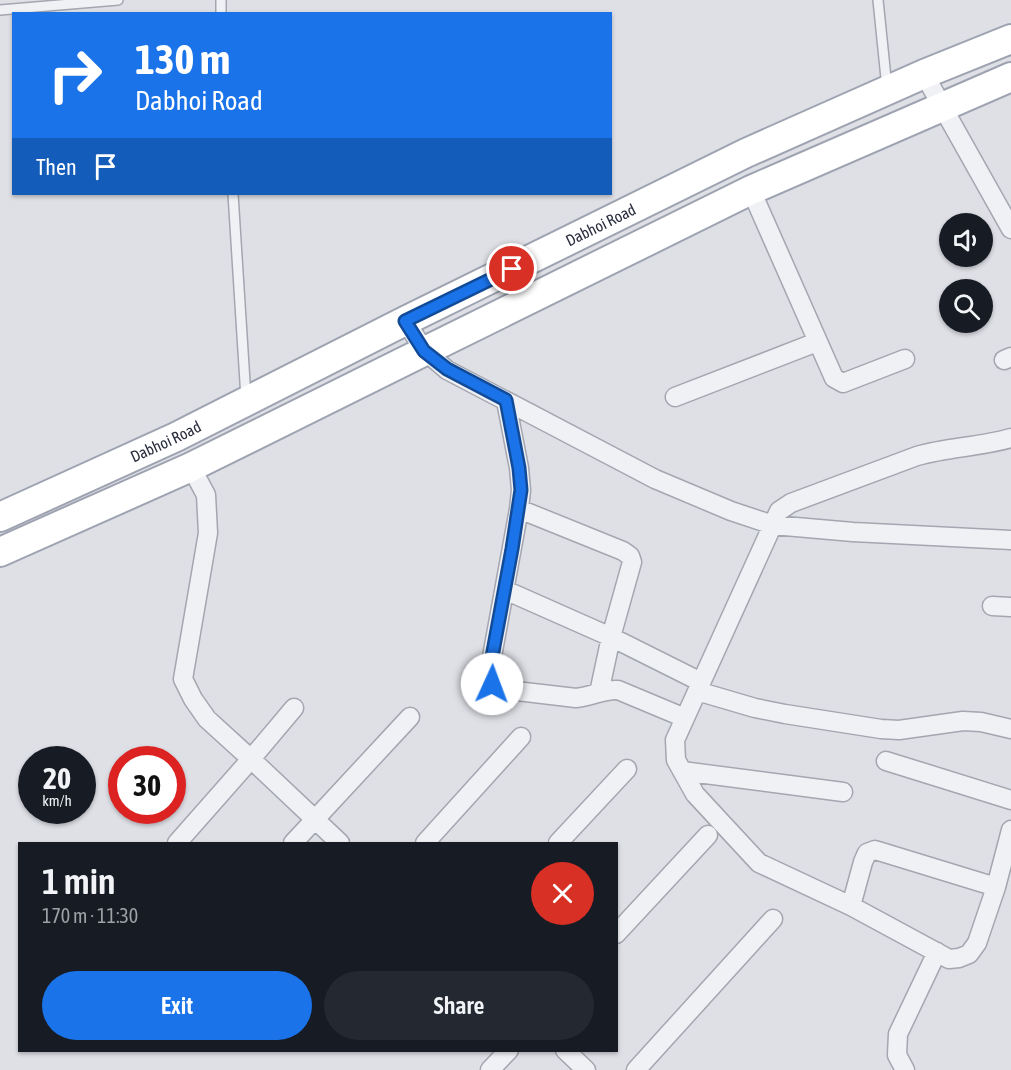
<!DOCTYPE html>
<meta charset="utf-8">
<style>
:root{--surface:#171b24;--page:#242831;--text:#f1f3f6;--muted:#9ea1a6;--accent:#1a73e8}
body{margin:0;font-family:"Asap Condensed",sans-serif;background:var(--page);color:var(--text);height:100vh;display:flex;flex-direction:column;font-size:22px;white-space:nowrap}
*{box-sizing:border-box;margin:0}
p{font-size:20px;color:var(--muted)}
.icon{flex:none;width:33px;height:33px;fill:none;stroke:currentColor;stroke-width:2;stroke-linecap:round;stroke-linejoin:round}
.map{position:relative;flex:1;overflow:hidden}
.drawer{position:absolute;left:18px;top:842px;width:600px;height:210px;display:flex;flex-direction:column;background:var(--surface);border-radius:0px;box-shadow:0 2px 4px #0004}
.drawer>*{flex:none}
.top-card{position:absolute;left:12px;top:12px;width:600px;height:183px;border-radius:0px;box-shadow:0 2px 4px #0004;background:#1a73e8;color:#fff;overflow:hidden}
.buttons{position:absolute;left:939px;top:213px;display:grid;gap:12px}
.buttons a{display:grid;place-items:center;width:54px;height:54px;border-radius:50%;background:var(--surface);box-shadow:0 2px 4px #0004;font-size:30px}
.speed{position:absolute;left:18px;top:746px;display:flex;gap:12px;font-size:30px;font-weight:700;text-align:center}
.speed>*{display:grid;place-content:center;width:78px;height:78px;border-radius:50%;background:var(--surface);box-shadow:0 2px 4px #0004;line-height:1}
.speed small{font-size:15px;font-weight:400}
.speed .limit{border:9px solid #d22;background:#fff;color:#111}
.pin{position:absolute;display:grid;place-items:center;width:51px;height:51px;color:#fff;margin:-26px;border:3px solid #fff;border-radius:50%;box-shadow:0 2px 6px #0007}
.me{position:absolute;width:66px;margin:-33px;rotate:2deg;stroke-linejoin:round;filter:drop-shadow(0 0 4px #0008)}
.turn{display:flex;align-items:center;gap:21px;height:126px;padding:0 24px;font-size:27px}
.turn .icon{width:78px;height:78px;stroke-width:2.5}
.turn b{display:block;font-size:42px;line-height:51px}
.then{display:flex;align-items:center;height:57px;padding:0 24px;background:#0003;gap:12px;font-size:22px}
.round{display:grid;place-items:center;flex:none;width:63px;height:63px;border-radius:32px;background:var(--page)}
.head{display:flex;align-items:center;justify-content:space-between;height:102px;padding:0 24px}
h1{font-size:36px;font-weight:600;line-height:45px}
.cta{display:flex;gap:12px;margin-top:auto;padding:12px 24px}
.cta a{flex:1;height:69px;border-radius:36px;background:var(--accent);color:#fff;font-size:24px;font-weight:600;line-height:69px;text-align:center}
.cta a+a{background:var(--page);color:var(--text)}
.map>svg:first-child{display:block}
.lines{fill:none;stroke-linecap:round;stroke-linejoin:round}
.lane-casing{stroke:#a4a6b0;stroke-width:12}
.street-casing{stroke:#a4a6b0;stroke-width:21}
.primary-casing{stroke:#9ea3b1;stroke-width:32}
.lane{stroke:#f0f1f5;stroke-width:9}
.street{stroke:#f0f1f5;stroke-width:18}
.primary{stroke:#fff;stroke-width:28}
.route-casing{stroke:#114b97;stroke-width:15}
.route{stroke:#1a73e8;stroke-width:10}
.labels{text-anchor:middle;stroke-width:4.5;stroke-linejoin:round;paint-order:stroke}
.street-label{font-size:16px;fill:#282c3c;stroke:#edeff4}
</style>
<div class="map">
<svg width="1011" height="1070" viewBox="0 0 1011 1070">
<rect width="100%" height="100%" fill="#dee0e6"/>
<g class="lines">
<g class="lane-casing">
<path id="lane" d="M221 0V14
M878 0 887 88
M0 10 118 0
M233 194 246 398"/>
</g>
<g class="street-casing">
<path id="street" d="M924 74 1011 229
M751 190 834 378 843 383 905 359
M405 321 425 351 447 370 655 479 731 511 773 525 853 532 1011 540
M1004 360 1011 357
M675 397 817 342
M506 401 519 468 521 490 519 509 489 673 492 684 499 689 576 698C591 697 603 689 618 690L685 718
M1011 438C980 447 948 447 917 456L791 503 779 511 675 740 676 760 695 794 759 863 851 906 949 959 959 958 969 954 977 943 996 887 1011 830
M191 467 206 495 208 533 183 679 193 699 207 719 251 759 340 843
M519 509 623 551 630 556 632 562 611 637 599 693
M505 590 611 637 701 682
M992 606 1011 607
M697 691 755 708 785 714 881 729 899 730 963 721 981 722 1011 729
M886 761 1011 800
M682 771 843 792
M177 843 251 759 294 708
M293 843 410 717
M425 843 521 737
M558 843 627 769
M851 906 863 862 867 853 875 850 996 887
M616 934 708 835
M565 1050 586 1070
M490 1070 509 1050
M636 1070 773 919
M905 1070 897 1055 898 1034 937 952"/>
</g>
<g class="primary-casing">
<g id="primary">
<path id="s1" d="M0 517 176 437 405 321 746 153 924 74 1011 39"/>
<path d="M0 552 191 467 425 351 751 190 1011 77"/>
</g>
</g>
<use href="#lane" class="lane"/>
<use href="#street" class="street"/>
<use href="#primary" class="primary"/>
</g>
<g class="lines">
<g class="route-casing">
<path id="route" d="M492 684 489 673 512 549 521 490 519 468 506 400 447 369 424 351 405 321 512 269"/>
</g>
<use href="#route" class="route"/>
</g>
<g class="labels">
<g class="street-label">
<text dy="6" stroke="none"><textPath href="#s1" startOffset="668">Dabhoi Road</textPath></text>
<text dy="6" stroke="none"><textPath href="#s1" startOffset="182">Dabhoi Road</textPath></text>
</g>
</g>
</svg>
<div class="buttons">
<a><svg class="icon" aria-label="sound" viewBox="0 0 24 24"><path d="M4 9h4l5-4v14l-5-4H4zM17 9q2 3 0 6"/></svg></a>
<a><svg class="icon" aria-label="search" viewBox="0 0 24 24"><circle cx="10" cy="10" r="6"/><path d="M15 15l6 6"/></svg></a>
</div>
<div class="speed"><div>20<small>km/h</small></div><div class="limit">30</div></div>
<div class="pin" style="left:512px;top:269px;background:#d93025"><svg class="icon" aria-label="arrive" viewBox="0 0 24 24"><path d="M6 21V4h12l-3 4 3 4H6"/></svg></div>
<svg class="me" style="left:492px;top:684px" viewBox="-20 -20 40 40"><circle r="19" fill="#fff"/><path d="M0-13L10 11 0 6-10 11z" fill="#1a73e8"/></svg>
<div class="top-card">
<div class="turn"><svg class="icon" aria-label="right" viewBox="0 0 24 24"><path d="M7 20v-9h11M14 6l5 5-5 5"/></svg><div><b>130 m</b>Dabhoi Road</div></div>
<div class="then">Then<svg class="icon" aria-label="arrive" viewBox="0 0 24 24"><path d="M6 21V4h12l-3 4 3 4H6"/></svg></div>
</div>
<section class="drawer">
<div class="head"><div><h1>1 min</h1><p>170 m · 11:30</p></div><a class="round" style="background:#d93025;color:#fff"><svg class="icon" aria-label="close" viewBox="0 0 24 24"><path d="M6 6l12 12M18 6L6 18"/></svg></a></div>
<div class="cta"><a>Exit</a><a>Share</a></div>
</section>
</div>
